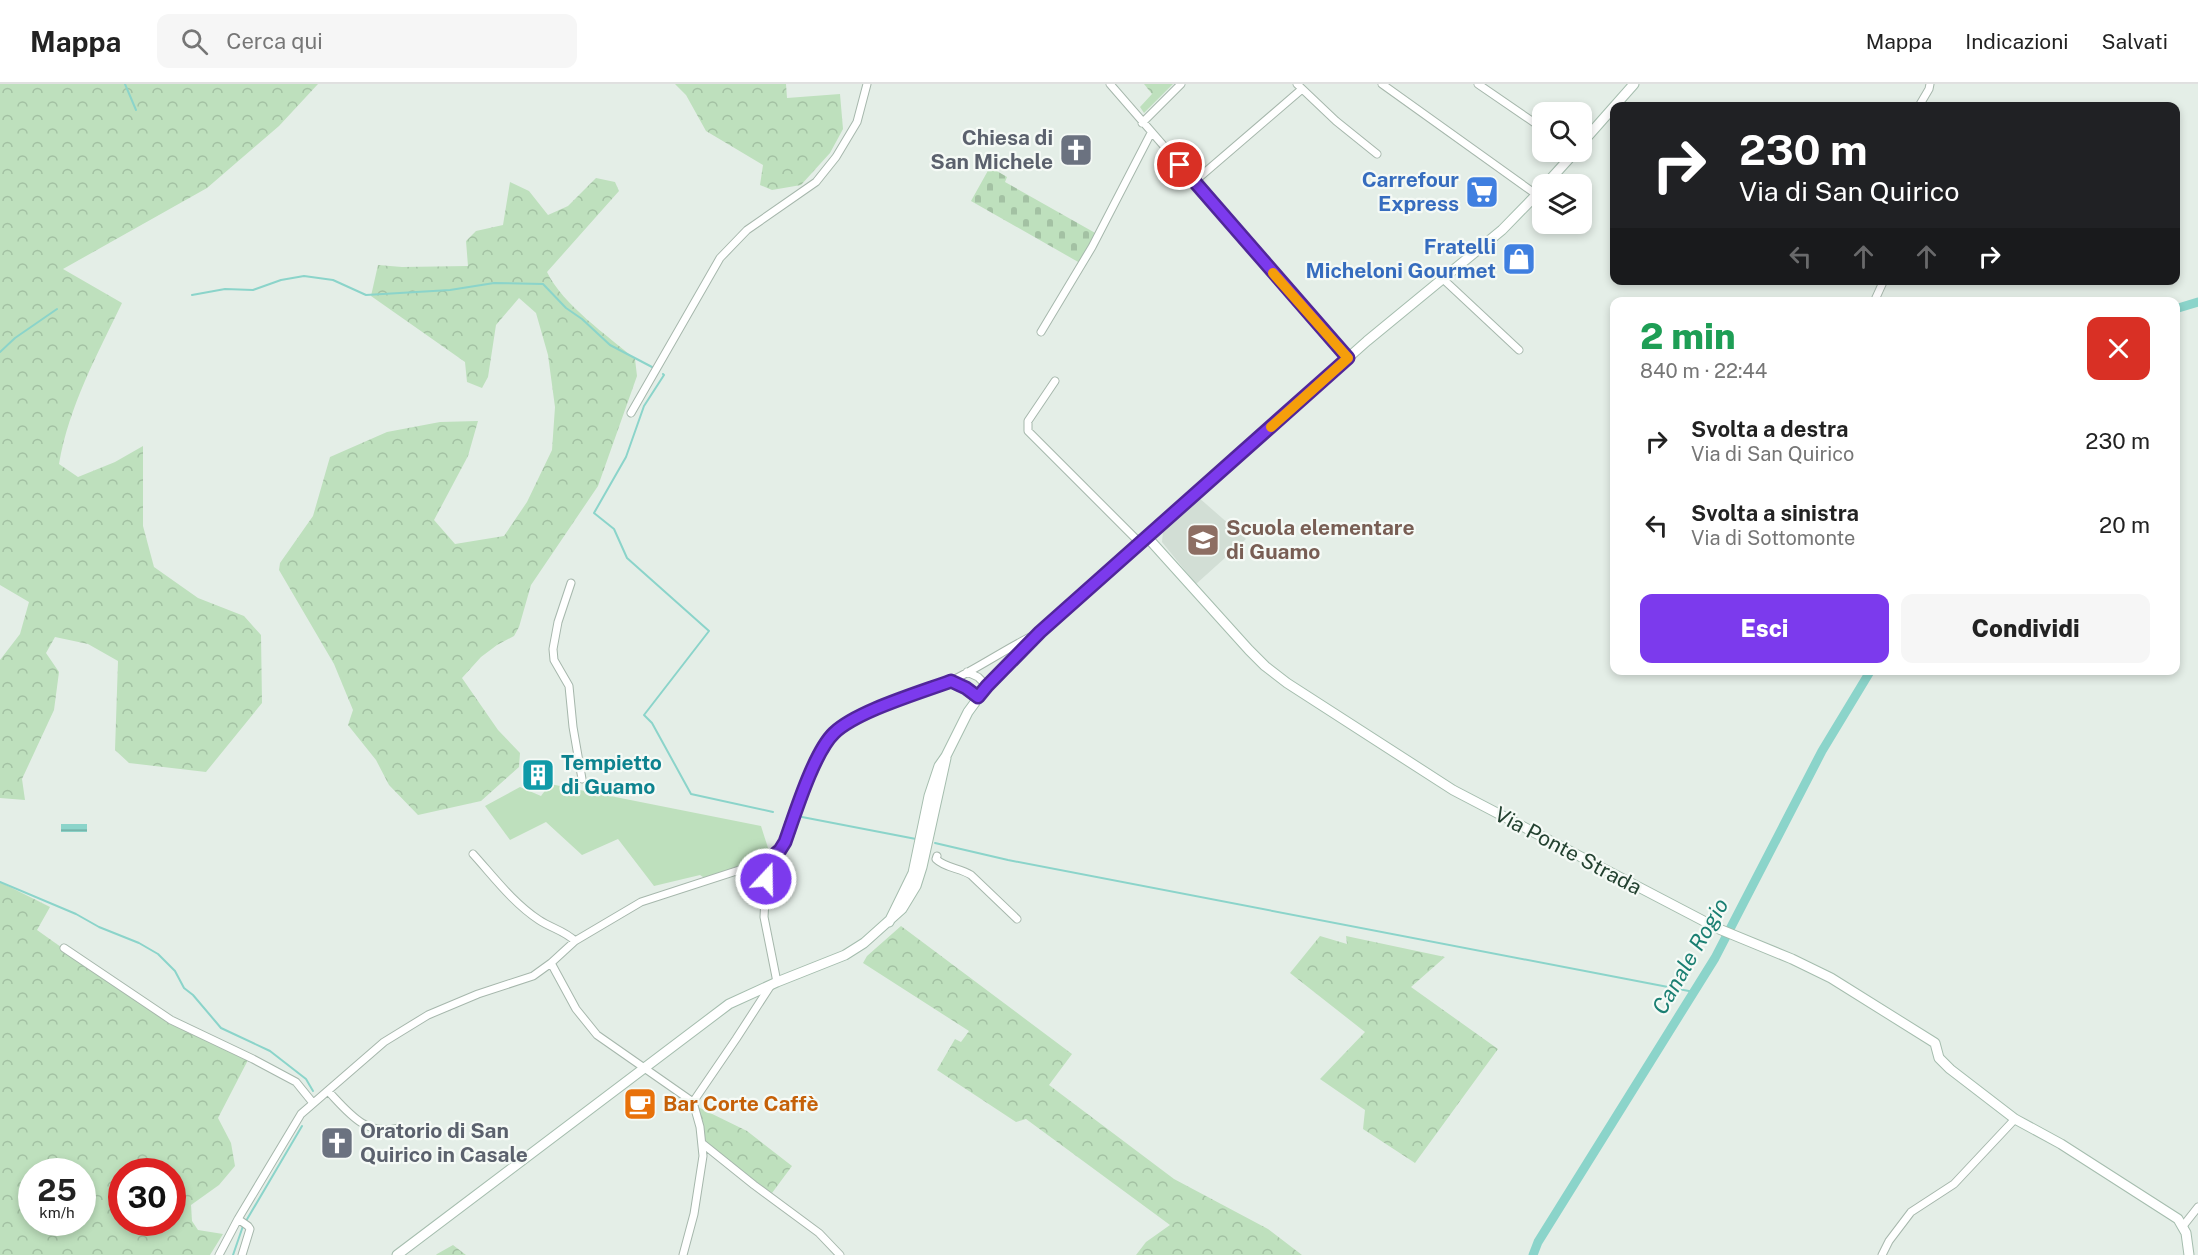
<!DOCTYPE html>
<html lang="it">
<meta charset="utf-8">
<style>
:root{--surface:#fff;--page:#f6f6f6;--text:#222;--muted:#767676;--line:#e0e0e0;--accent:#7c3aed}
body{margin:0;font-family:"Public Sans",sans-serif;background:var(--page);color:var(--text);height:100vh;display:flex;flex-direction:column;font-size:22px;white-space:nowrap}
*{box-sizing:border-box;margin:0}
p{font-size:20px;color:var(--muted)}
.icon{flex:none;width:33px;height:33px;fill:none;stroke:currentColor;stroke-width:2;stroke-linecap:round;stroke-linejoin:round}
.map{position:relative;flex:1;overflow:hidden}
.side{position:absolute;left:1610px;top:213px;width:570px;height:378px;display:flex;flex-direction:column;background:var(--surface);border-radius:12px;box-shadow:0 3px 9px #0003}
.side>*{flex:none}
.banner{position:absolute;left:1610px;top:18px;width:570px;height:183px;border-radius:12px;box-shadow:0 3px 9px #0003;background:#202124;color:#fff;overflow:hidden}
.fabs{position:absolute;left:1532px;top:18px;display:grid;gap:12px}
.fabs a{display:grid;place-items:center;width:60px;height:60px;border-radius:12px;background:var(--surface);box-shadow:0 3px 9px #0003;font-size:30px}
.speed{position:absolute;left:18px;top:1074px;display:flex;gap:12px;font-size:30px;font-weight:700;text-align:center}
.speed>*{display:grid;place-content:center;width:78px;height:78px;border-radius:50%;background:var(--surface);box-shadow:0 3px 9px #0003;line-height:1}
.speed small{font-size:15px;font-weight:400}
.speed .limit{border:9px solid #d22;background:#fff;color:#111}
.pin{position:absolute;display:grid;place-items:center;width:51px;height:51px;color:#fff;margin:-26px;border:3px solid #fff;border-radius:50%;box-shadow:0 2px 6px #0007}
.me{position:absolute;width:66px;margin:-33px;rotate:21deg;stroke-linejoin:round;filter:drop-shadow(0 0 4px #0008)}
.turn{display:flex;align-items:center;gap:21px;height:126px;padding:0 30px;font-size:27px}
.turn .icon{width:78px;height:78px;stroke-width:2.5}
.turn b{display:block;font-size:42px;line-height:51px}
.lanes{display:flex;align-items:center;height:57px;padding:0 30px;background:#0003;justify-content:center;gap:30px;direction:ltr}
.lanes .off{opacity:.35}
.round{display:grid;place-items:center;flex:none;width:63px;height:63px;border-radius:12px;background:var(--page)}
.summary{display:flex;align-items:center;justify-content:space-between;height:102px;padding:0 30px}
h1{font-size:36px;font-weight:800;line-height:45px;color:#1e9e55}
.button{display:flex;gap:12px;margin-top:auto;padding:12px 30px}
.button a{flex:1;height:69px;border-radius:12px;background:var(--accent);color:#fff;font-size:24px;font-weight:800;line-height:69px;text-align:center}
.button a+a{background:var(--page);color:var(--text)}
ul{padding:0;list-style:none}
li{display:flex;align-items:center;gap:18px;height:84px;padding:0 30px}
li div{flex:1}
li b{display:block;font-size:22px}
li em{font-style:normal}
header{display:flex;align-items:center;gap:36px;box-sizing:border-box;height:84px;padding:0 30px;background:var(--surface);border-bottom:2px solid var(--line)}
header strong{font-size:28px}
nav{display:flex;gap:33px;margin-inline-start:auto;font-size:21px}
.search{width:420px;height:54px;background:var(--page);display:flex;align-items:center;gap:15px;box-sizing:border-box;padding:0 21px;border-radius:12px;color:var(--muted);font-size:22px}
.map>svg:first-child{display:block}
.built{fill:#d2ded5}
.grass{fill:#bee0bd}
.forest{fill:url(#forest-crowns);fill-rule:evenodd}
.cemetery{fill:url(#cemetery-stones)}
.water{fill:url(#water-rules)}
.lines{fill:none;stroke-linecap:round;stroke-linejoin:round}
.stream{stroke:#8bd4ca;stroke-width:2}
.canal{stroke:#8bd4ca;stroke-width:9}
.street-casing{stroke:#a6b7ac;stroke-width:9}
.secondary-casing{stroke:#a5bdae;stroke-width:11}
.street{stroke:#fff;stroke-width:7}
.secondary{stroke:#fff;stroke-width:9}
.route-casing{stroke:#51269a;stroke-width:15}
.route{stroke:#7c3aed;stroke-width:10}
.slow{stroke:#f59e0b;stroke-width:10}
.labels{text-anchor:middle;stroke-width:4.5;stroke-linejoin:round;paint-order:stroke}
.worship-label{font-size:21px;font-weight:bold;fill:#5b616d;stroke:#f5faf6;text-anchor:end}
.shop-label{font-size:21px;font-weight:bold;fill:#366cbe;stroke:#f5faf6;text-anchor:end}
.education-label{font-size:21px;font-weight:bold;fill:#785e54;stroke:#f5faf6;text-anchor:start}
.culture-label{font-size:21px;font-weight:bold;fill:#0d838f;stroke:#f5faf6;text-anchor:start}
.street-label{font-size:21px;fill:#234130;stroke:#f5faf6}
.food-label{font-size:21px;font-weight:bold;fill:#c56008;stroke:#f5faf6;text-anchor:start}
.water-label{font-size:22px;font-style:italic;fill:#1a7f72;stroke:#f5faf6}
</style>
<header>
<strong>Mappa</strong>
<div class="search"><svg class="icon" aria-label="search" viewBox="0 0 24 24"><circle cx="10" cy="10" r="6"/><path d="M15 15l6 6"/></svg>Cerca qui</div>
<nav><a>Mappa</a><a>Indicazioni</a><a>Salvati</a></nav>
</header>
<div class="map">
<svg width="2198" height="1171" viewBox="0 0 2198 1171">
<defs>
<pattern id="forest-crowns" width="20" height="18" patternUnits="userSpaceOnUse" patternTransform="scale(1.5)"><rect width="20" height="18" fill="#bee0bd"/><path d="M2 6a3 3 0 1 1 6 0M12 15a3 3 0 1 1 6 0" fill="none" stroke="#a3c1a3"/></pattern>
<pattern id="cemetery-stones" width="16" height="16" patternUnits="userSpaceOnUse" patternTransform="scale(1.5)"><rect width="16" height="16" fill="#bee0bd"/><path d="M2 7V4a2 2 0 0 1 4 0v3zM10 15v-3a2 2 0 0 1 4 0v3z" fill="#a3c1a3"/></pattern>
<pattern id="water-rules" width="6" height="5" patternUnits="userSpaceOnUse" patternTransform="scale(1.5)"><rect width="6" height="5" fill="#8bd4ca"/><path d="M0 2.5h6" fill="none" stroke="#71aea4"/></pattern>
</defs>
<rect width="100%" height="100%" fill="#e4eee7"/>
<path class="built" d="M1198 413 1246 455 1196 500 1162 458 1163 448Z"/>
<path class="grass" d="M550 700 761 742 769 767 757 774 706 795 700 791 654 802 618 755 582 771 546 738 510 756 485 722 520 703 541 712Z"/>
<path class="forest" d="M0 0H318L279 42 207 104 63 185 122 219C97 271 69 322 59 380L78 393 115 378 143 362V442L154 483 198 514 244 532 261 551 262 619 206 688 129 679 115 666 118 577 88 560 55 553 46 569 59 588 54 626 22 695 25 716 0 714V576L20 550 29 518 0 501Z
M675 0H786L787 14 840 10 843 45 830 69 801 101 772 106 760 101 763 81 706 47 686 11Z
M1144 0H1173L1144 29 1140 23 1152 10Z
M596 94 615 98 619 107 547 188C563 221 607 251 635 275L637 292 598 402 531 501 519 543 514 552 497 561 481 573 462 594 498 646 520 669 519 683 481 717 418 731 389 701 376 676 348 641 353 626 334 580 279 486 280 479 313 432 330 373 387 348 440 338 478 337 468 372 434 436 455 460 504 452 527 418 552 366 555 323 548 271 536 229 519 214 496 241 488 293 482 304 467 298 465 278 371 212 378 181 402 183 468 182 466 157 476 147 503 141 510 98 529 107 548 131 568 122Z
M0 798 50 823 37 846 168 939 248 976 218 1034 231 1059 235 1082 219 1101 191 1121 192 1137 198 1146 223 1150 210 1171H0ZM32 1088H82V1138H32ZM122 1088H172V1138H122Z
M901 842 1072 970 1049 1001 1174 1095 1268 1145 1302 1171H1136L1146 1158 1170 1141 1026 1035 1016 1038 937 986 955 955 961 958 969 947 863 879 867 872Z
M1320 852 1347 860 1346 852 1445 873 1411 903 1498 965 1415 1079 1363 1045 1365 1026 1320 995 1365 948 1290 889Z
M698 1023 747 1047 792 1082 772 1109 706 1062Z
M453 1161 466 1171H436L437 1170Z"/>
<path class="cemetery" d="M990 83 1007 93 1005 98 1097 150 1080 179 971 117Z"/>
<path class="water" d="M61 740H87V748H61Z"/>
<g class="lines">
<path class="stream" d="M125 0 136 26
M192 211 225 205 253 206 281 196 304 192 333 196 366 211 450 206 494 199 543 200 566 224 582 235 610 261 652 283
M0 268 15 254 57 225
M663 290 664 291 644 322 626 373 594 429 614 445 627 474 709 547 644 631 652 639 691 710 773 728
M802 733 916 755
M935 759 1008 776 1694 908
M0 798 76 830 99 843 139 859 158 870 175 887 184 904 193 911 221 944 270 967 306 995 313 1007
M246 1137 302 1042
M233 1171 243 1142"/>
<path class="canal" d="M2175 225 2198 218
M1533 1171 1538 1158 1715 874 1822 667 1871 586"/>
<g class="street-casing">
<path id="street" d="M1110 0 1348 274
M1297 0 1336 37 1377 70
M1382 0 1537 111
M1478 0 1542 44
M1919 22 1929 5 1930 0
M1142 39 1181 0
M1195 97 1302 5
M1443 195 1519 266
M1874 218 1884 196
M1041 248 1092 163 1151 49
M1055 297 1028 337V347L1141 460
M631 329 720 174 747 146 816 98 836 73 857 38 867 0
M571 499 558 538 553 565 554 576 569 602 573 643 582 695
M967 588 978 593 987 602
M951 597 966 604 978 613
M473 770C493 792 513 819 539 836 551 844 565 847 575 857
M937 772 936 775C945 784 960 784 971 791L1017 835
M767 777 764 833 777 898
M64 864 171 936 253 975 296 998 313 1019
M551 879 576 925 597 951 693 1018 700 1043 703 1072 694 1130 683 1171
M328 1007C348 1028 366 1053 398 1044
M693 1018 736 955 771 901
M703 1060 754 1101 819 1149 840 1171
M238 1135 248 1142 250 1145 242 1171
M2183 1142 2198 1123
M219 1171 238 1135 301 1030 384 958 428 931 478 910 533 892 551 879 575 857 641 818 767 777 780 767 785 758C795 730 814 668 834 649 862 623 916 613 951 597 980 583 1007 564 1036 550
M1882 1171 1889 1157 1911 1128 1954 1100 2015 1035"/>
</g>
<g class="secondary-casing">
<path id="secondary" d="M1581 60 1634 0
M1546 100 1575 68
M1148 454 1249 566 1265 582 1287 599 1453 706 1719 845 1792 875 1831 894 1935 959 1939 974 1950 985 2015 1035 2061 1060 2178 1135 2186 1149 2189 1171
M889 838 913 789 929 712 939 682 946 672 968 628 987 602 1040 548 1367 257 1502 146 1542 105
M397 1171 729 920 777 898 845 871 864 859 902 825 916 802 922 783 946 674"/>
</g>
<use href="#street" class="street"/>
<use href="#secondary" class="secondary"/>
</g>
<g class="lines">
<g class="route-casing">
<path id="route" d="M766 795 767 777 780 766 785 758C795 730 814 668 834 649 857 627 919 609 951 597L966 604 978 613 987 602 1040 548 1348 274 1180 81"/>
</g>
<use href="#route" class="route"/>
<path class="slow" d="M1271 343 1348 274 1273 189"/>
</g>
<defs>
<g id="church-square" transform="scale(1.725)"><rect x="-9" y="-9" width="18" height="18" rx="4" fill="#6b7280" stroke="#f5faf6"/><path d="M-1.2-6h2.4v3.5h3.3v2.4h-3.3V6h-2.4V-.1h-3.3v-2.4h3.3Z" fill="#fff"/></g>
<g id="supermarket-square" transform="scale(1.725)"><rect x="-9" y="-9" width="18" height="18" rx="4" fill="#3f7fe0" stroke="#f5faf6"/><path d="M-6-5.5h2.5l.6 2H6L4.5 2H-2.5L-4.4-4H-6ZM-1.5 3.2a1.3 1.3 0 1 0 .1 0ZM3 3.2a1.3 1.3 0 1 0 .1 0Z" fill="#fff"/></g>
<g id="shop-square" transform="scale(1.725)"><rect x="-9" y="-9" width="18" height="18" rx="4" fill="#3f7fe0" stroke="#f5faf6"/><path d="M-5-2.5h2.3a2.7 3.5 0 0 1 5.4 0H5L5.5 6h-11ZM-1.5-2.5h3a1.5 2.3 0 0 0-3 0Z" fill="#fff"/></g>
<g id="school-square" transform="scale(1.725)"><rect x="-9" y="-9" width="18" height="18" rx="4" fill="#8d6e63" stroke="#f5faf6"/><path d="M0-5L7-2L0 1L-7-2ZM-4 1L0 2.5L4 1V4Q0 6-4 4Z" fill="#fff"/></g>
<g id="building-square" transform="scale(1.725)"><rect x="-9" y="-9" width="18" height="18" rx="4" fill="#0f9aa8" stroke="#f5faf6"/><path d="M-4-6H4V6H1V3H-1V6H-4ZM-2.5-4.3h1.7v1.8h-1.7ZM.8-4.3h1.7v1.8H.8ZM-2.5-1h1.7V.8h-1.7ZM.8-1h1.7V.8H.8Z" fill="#fff"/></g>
<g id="cafe-square" transform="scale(1.725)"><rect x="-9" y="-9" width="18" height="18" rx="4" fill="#e8710a" stroke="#f5faf6"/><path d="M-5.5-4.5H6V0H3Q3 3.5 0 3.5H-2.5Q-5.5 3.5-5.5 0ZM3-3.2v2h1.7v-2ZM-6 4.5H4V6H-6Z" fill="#fff"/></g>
</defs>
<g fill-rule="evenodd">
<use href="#church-square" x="1076" y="66"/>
<use href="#supermarket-square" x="1482" y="108"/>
<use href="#shop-square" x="1519" y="175"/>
<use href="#school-square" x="1203" y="456"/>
<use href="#building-square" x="538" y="691"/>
<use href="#cafe-square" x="640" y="1020"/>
<use href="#church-square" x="337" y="1059"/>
</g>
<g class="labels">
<g class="worship-label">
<text x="1053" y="61">Chiesa di<tspan x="1053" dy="24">San Michele</tspan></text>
<text x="360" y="1054" text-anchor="start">Oratorio di San<tspan x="360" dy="24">Quirico in Casale</tspan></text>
</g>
<g class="shop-label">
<text x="1459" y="103">Carrefour<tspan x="1459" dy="24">Express</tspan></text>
<text x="1496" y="170">Fratelli<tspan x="1496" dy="24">Micheloni Gourmet</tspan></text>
</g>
<g class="education-label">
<text x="1226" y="451">Scuola elementare<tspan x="1226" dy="24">di Guamo</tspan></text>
</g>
<g class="culture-label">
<text x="561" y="686">Tempietto<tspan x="561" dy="24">di Guamo</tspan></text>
</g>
<g class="street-label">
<text transform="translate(1568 767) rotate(28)" y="7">Via Ponte Strada</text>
</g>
<g class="food-label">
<text x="663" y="1027">Bar Corte Caffè</text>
</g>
<g class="water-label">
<text transform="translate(1690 872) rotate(-60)" y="8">Canale Rogio</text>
</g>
</g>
</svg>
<div class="fabs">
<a><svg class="icon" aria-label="search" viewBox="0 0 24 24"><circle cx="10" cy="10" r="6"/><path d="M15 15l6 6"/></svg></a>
<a><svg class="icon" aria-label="layers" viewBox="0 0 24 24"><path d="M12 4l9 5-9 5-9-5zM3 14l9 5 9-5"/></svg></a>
</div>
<div class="speed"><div>25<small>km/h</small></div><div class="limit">30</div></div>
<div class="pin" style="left:1180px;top:81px;background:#d93025"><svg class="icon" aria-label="arrive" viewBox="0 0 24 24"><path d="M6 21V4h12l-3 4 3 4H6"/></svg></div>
<svg class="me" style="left:766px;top:795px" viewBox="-20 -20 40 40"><circle r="17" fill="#7c3aed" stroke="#fff" stroke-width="3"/><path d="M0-11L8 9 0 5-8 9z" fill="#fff"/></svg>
<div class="banner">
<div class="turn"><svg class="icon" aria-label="right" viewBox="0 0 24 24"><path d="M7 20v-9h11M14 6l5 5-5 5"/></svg><div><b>230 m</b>Via di San Quirico</div></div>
<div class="lanes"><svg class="icon off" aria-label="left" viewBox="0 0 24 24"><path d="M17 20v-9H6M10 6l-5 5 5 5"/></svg><svg class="icon off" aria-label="ahead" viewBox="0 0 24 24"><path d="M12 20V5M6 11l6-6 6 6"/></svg><svg class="icon off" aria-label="ahead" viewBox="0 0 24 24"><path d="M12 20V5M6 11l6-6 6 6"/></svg><svg class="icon" aria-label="right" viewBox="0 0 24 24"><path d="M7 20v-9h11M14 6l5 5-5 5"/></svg></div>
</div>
<section class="side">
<div class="summary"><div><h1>2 min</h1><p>840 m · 22:44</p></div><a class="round" style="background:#d93025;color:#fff"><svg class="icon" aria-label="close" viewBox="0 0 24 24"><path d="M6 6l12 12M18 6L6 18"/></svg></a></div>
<ul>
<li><svg class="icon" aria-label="right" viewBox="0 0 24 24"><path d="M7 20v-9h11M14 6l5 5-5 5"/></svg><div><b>Svolta a destra</b><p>Via di San Quirico</p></div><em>230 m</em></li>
<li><svg class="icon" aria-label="left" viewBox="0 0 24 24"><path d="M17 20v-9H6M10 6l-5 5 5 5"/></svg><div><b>Svolta a sinistra</b><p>Via di Sottomonte</p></div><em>20 m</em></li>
</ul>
<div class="button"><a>Esci</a><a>Condividi</a></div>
</section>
</div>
